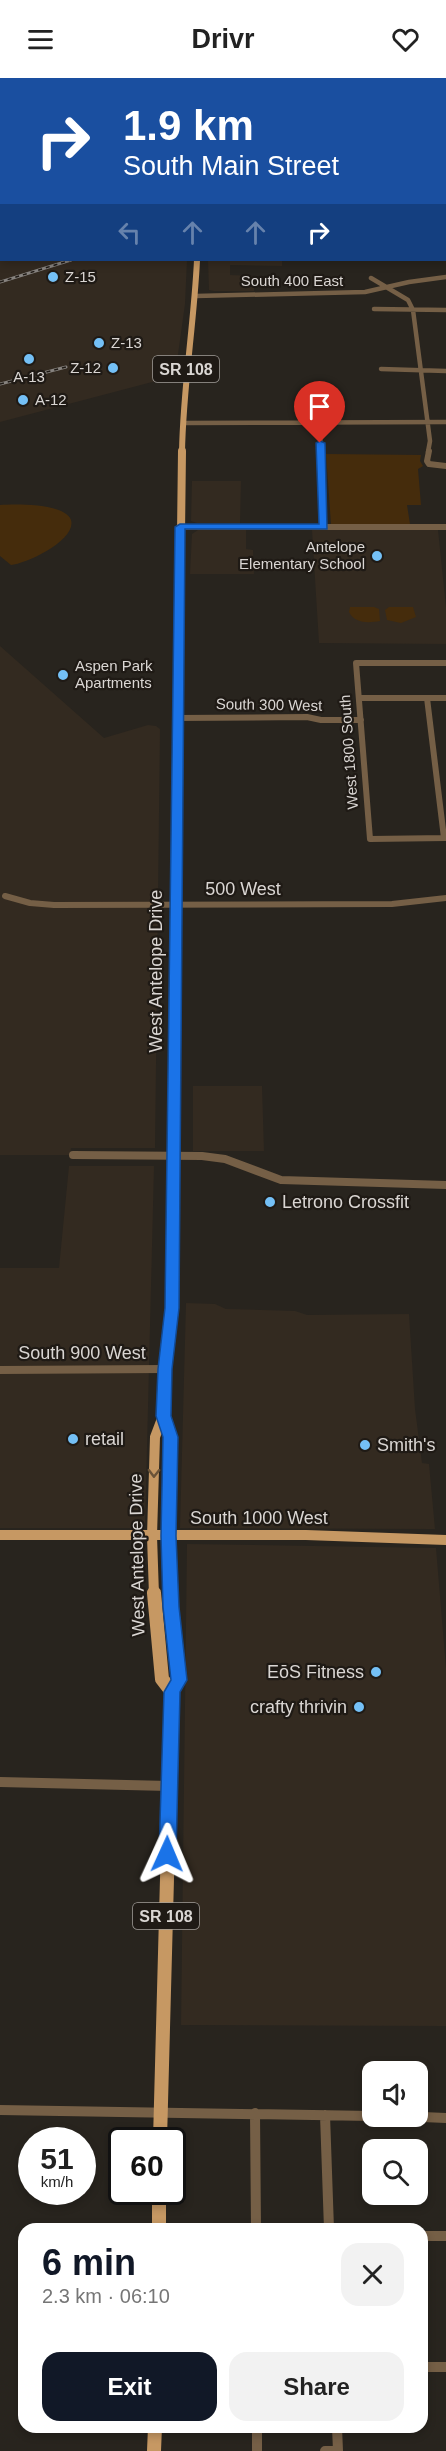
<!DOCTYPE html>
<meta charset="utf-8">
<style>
:root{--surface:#fff;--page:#f2f2f2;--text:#222;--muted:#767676;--accent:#111827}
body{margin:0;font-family:Arial,sans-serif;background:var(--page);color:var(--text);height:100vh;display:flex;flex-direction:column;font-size:22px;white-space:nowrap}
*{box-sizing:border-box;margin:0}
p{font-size:20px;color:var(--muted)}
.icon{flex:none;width:33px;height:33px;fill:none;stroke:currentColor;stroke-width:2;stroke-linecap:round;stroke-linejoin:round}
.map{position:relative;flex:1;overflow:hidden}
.details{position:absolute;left:18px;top:2145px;width:410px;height:210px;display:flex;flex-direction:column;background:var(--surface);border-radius:18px;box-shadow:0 3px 9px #0003}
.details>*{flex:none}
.top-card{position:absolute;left:0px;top:0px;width:447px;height:183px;box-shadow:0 3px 9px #0003;background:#1a4fa0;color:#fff;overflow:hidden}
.tools{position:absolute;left:362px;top:1983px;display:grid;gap:12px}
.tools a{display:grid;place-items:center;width:66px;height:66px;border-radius:12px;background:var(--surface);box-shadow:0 3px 9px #0003;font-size:30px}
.speed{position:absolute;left:18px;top:2049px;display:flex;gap:12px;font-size:30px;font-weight:700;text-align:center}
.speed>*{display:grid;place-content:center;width:78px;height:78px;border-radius:50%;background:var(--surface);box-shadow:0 3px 9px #0003;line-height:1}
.speed small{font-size:15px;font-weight:400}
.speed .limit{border:3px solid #111;border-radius:9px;background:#fff;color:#111}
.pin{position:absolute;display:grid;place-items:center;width:51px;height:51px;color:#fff;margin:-62px -26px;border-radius:50% 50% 50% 0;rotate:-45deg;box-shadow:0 0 6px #0007}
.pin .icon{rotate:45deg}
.me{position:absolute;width:66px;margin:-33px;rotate:1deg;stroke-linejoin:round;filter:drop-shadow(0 0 4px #0008)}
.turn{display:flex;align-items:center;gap:21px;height:126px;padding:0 24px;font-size:27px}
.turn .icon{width:78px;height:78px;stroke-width:2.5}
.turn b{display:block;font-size:42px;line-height:51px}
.lanes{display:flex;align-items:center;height:57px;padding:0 24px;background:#0003;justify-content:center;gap:30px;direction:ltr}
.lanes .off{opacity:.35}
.round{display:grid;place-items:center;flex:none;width:63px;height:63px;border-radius:18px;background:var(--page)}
.overview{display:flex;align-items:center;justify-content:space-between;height:102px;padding:0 24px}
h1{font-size:36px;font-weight:800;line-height:45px;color:var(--accent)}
.button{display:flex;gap:12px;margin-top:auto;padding:12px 24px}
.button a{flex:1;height:69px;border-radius:18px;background:var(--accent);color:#fff;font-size:24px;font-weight:800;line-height:69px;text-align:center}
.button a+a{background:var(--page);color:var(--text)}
header{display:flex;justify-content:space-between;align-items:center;height:78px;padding:0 24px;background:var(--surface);font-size:27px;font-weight:800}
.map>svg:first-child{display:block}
.built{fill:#332a20}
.green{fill:#452c0c}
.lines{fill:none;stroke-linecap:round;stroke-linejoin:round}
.minor-far3{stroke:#755f46;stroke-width:4.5}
.minor-far2{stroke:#755f46;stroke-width:6}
.minor-far1{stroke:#755f46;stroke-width:8}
.minor{stroke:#755f46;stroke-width:10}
.major-far3{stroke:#c69863;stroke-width:6}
.major-far2{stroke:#c69863;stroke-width:8}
.major-far1{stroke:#c69863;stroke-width:10}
.major{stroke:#c69863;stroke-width:14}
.rail-casing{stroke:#86827e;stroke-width:3}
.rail{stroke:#1f1a15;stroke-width:1.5;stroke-dasharray:4;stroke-linecap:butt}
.oneway{stroke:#6a5338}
.route{fill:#1a73e8;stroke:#114b97;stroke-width:1.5}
.poi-dot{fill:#74c0f6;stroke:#1f1a15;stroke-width:2}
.labels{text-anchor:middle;stroke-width:4.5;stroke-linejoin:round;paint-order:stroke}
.far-poi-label{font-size:15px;fill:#dad6d3;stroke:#1f1a15;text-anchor:start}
.far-street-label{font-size:15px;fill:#dad6d3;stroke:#1f1a15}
.shield{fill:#1f1a15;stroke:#a29e9a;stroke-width:1.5}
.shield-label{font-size:16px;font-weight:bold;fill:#dad6d3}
.street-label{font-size:18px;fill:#dad6d3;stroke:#1f1a15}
.poi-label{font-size:18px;fill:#dad6d3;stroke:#1f1a15;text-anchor:start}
</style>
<header><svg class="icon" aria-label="menu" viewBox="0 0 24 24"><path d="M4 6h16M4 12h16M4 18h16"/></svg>Drivr<svg class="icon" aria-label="heart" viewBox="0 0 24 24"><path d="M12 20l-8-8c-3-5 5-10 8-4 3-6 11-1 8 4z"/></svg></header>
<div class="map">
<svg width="446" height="2373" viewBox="0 0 446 2373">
<rect width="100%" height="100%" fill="#28241e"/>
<path class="built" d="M207 0H424L417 2Z
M0 90 2 182H187L185 226 175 298 0 344Z
M208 182H282V188L230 187V197L254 198V213H214L209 212Z
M192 403H241L240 446 197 445 191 443Z
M198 452H246V471L253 472 254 496H190L192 456Z
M312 452H438L446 529V566L319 565Z
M0 568 104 660 148 647 156 648 160 651 155 1070H71L70 1077H0Z
M193 1008H262L264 1073H193Z
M69 1088H154L145 1450H0V1190H59Z
M186 1225 215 1226 226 1231 295 1233 307 1237 409 1236 415 1331 422 1385 429 1386 435 1451 180 1450Z
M187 1466 436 1470 446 1590V1948L181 1947Z"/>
<path class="green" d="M326 376 421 377 420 383 423 388 418 391 421 427H407L410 446H331Z
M0 427C15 426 65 425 71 442 77 462 26 486 11 487L0 478Z
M350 529H374L379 531 380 543C369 545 355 546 349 534Z
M389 529H413L416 539 401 545 387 542 385 532Z"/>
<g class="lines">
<path class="minor-far3" d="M371 200 408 222 413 232 430 363 428 374
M196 218 365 214 409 204 446 199
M374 231 446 232
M381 291 446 293
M318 314 321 374
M184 345 446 344"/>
<path class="minor-far2" d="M321 373 324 449
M429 373 427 383 429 386 446 388
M180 449H446
M446 585H356L370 761 446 760
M359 620H446
M427 620 444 760
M177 640 307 639 321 642H361
M5 818 30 825 54 827 392 826 446 820"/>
<path class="minor-far1" d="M73 1077 202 1078 225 1081 281 1102 446 1107
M0 1292 165 1291"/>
<path class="minor" d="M0 1704 169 1708
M0 2032 372 2038
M255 2035 256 2151
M325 2037 329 2151
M399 2038 446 2040
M422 2158H446
M422 2289H446
M257 2349V2373
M337 2349 338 2373
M325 2373H338"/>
<path class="major-far3" d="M182 374C183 310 194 246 197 182"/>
<path class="major-far2" d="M176 867 182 373"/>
<path class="major-far1" d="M163 1338 171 1359 168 1458 170 1517
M0 1457H306L446 1462
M154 1517 152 1458 155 1359 163 1338 165 1291 172 1230 176 866"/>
<path class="major" d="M154 1515 162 1601 172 1614
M160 2062 172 1614 179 1602 170 1515
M159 2114V2151
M154 2373 155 2349"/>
<g class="rail-casing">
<path id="rail" d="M419 2 427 0
M0 204 71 182
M0 306 66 289"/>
</g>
<use href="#rail" class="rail"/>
</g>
<defs><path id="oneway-chevron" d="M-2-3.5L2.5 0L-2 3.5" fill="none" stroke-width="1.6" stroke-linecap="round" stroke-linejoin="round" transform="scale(1.5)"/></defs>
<use class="oneway" href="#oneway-chevron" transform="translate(154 1395) rotate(91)"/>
<path class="route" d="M320 363 325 365 327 451H185L179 1230 172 1291 171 1338 178 1359 176 1458 179 1529 187 1602 180 1614 176 1776 173 1781 167 1783 161 1781 159 1776 164 1614 171 1602 163 1529 161 1458 163 1359 156 1338 158 1291 165 1230 175 449 180 446H319L316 365Z"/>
<g class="poi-dot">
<circle cx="53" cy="199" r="6"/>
<circle cx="99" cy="265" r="6"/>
<circle cx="29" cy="281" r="6"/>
<circle cx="113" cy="290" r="6"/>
<circle cx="23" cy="322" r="6"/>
<circle cx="377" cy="478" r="6"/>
<circle cx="63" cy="597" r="6"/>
<circle cx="270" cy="1124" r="6"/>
<circle cx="73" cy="1361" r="6"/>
<circle cx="365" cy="1367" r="6"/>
<circle cx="376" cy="1594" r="6"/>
<circle cx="359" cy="1629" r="6"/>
</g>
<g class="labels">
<g class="far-poi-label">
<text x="65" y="204">Z-15</text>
<text x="111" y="270">Z-13</text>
<text x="101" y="295" text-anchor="end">Z-12</text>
<text x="29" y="304" text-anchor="middle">A-13</text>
<text x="35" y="327">A-12</text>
<text x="365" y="474" text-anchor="end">Antelope<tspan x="365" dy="17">Elementary School</tspan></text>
<text x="75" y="593">Aspen Park<tspan x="75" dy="17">Apartments</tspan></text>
</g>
<g class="far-street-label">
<text x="292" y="208">South 400 East</text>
<text transform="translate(269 627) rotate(1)" y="5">South 300 West</text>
<text transform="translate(349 674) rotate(-94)" y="5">West 1800 South</text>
</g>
<g class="shield">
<rect x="153" y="278" width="66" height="26" rx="4.5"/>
<rect x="133" y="1825" width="66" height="26" rx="4.5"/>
</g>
<g class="shield-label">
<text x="186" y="297">SR 108</text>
<text x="166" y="1844">SR 108</text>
</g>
<g class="street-label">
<text x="243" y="817">500 West</text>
<text transform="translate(156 893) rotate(-90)" y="6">West Antelope Drive</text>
<text x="82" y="1281">South 900 West</text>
<text x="259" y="1446">South 1000 West</text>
<text transform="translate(137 1477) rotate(-91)" y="6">West Antelope Drive</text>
</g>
<g class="poi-label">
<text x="282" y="1130">Letrono Crossfit</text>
<text x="85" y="1367">retail</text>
<text x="377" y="1373">Smith's</text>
<text x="364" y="1600" text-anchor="end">EōS Fitness</text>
<text x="347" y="1635" text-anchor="end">crafty thrivin</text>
</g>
</g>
</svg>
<div class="tools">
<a><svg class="icon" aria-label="sound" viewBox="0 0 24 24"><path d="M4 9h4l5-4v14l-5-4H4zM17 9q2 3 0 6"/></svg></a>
<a><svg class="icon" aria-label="search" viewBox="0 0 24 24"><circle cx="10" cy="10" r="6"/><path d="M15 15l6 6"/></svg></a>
</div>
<div class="speed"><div>51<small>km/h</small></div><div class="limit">60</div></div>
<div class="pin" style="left:320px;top:365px;background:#d93025"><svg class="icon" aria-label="arrive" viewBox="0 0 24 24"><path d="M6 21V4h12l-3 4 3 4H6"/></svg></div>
<svg class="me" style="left:167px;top:1776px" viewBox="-20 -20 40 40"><path d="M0-17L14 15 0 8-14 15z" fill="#1a73e8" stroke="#fff" stroke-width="4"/></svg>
<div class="top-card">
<div class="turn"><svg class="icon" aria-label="right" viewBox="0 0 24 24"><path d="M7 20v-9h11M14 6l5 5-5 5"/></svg><div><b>1.9 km</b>South Main Street</div></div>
<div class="lanes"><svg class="icon off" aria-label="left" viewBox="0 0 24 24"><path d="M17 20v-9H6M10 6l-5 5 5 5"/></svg><svg class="icon off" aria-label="ahead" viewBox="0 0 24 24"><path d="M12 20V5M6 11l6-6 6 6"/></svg><svg class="icon off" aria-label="ahead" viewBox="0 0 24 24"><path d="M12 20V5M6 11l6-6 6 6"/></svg><svg class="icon" aria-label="right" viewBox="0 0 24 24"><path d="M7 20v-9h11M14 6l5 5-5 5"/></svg></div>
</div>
<section class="details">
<div class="overview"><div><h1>6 min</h1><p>2.3 km · 06:10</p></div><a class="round"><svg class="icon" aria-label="close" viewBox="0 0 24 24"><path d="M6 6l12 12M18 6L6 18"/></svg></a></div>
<div class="button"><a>Exit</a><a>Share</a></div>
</section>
</div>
